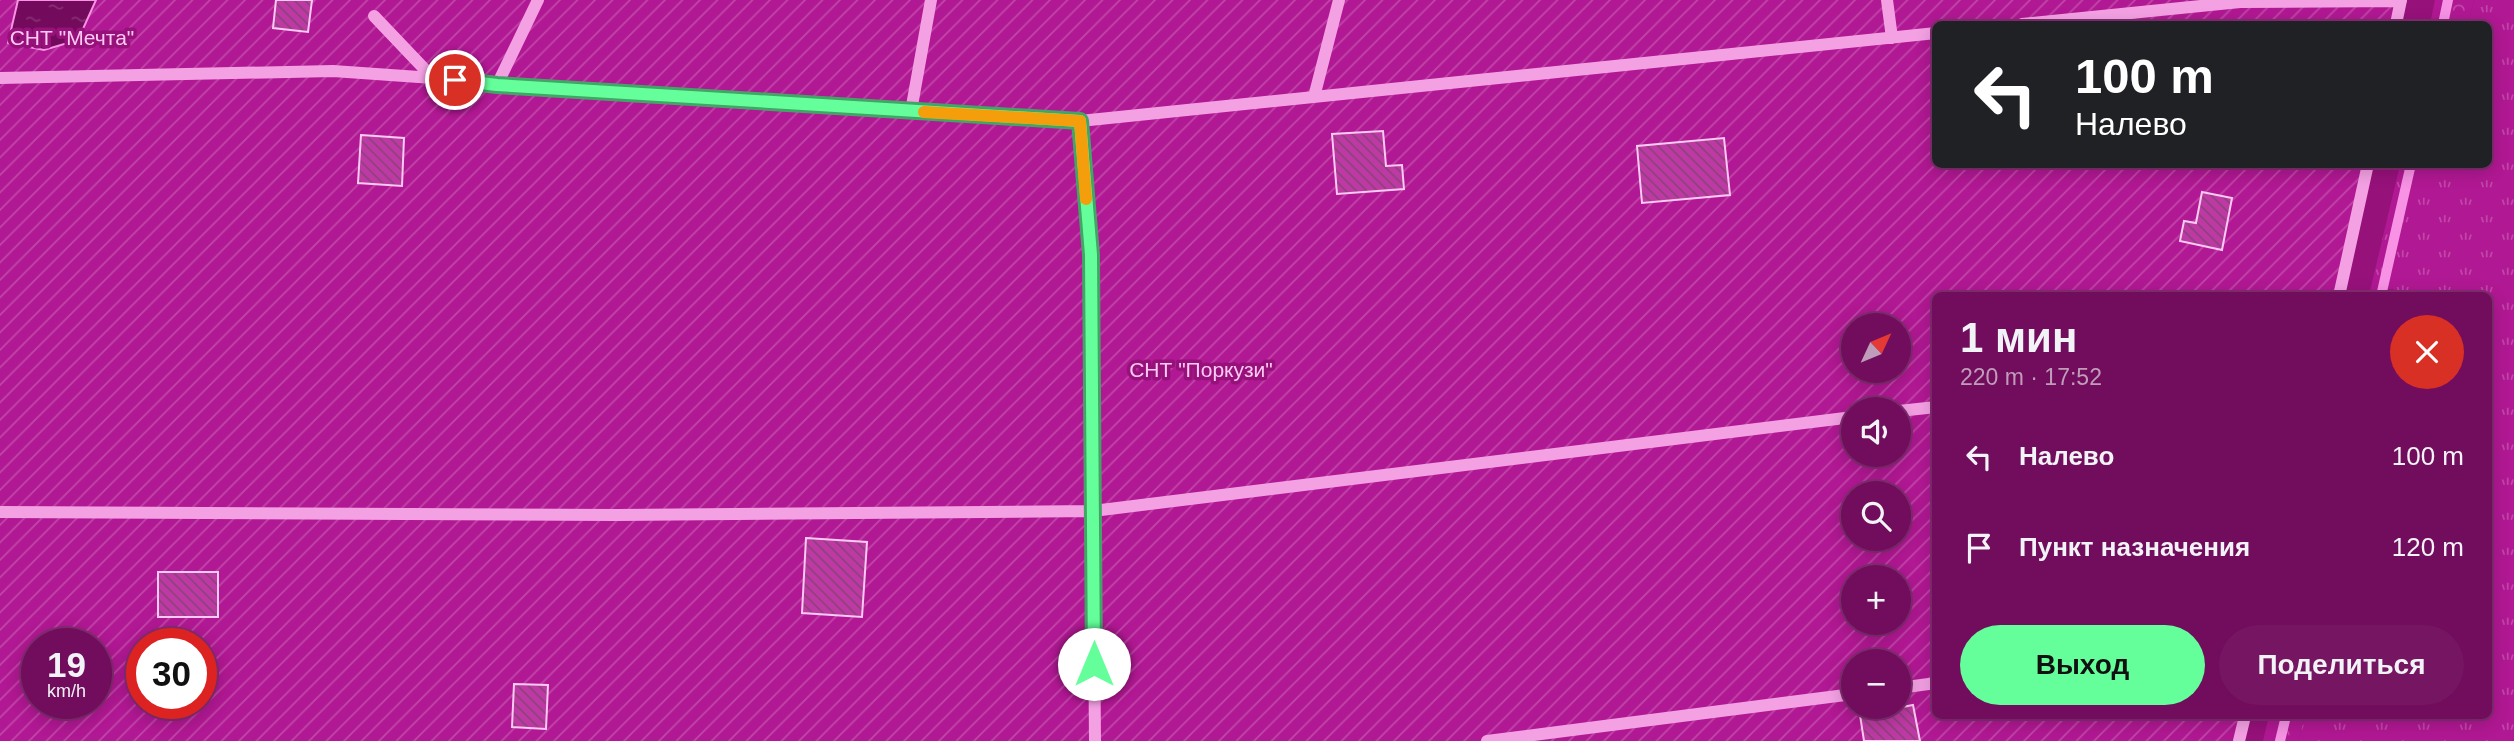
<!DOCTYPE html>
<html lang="ru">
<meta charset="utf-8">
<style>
:root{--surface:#710d5c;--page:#761662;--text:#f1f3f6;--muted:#c09cbb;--line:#832d72;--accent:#64ff9b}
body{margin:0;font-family:Arial,sans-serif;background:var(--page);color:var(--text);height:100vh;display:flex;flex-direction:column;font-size:26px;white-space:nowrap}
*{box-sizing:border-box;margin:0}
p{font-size:23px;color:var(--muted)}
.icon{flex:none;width:38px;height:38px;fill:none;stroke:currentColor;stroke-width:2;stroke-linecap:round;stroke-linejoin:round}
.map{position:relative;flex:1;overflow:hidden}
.side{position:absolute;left:1932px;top:292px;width:560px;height:427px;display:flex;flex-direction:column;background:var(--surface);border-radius:10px;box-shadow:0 4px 18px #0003,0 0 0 2px var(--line)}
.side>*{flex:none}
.hud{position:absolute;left:1932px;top:21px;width:560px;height:147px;border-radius:10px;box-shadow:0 4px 18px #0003,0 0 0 2px var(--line);background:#202124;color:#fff;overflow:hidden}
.needle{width:46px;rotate:46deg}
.buttons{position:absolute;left:1841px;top:313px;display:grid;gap:14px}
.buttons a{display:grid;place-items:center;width:70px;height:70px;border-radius:50%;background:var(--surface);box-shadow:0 4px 18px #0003,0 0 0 2px var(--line);font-size:35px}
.speed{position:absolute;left:21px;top:628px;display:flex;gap:14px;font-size:35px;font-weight:700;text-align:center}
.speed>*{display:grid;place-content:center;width:91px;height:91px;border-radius:50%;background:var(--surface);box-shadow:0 4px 18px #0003,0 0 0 2px var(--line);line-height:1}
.speed small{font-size:18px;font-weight:400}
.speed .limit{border:10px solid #d22;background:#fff;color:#111}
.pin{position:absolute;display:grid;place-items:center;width:60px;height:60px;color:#fff;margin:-30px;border:4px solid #fff;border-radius:50%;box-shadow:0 2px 7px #0007}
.me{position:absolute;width:77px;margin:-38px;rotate:0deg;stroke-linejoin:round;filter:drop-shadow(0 0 5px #0008)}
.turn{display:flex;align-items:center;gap:24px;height:147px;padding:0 28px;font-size:32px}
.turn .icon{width:91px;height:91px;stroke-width:2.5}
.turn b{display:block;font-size:49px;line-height:60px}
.round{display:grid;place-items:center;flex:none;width:74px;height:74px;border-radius:37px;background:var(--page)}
.head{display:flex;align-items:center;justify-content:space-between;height:119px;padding:0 28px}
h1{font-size:42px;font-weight:700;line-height:52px}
.primary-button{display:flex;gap:14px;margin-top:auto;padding:14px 28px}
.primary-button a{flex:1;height:80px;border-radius:42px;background:var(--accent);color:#111;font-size:28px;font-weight:700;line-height:80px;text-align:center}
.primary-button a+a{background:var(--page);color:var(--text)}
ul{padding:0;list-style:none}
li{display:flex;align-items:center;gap:21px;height:91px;padding:0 28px}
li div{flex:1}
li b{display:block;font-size:26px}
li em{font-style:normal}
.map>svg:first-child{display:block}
.grass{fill:url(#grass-tufts)}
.forest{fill:url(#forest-crowns)}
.garden{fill:url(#garden-furrows);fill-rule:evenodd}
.water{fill:url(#water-ripples);stroke:#f792e5;stroke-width:2}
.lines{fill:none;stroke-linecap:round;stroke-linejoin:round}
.stream{stroke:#f792e5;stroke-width:10}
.building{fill:url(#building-back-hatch);stroke:#fec9f3;stroke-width:2}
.minor{stroke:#f4a1e4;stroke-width:12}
.route-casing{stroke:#41a665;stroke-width:18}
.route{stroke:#64ff9b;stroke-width:12}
.slow{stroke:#f59e0b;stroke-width:12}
.labels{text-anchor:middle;stroke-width:7;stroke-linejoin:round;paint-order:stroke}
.park-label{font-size:21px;fill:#fec9f3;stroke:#97117b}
</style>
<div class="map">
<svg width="2514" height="741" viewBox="0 0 2514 741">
<defs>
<pattern id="grass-tufts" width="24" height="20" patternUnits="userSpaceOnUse" patternTransform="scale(1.75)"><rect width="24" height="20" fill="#b11893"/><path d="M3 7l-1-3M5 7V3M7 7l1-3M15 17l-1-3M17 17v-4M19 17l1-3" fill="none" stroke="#c146a9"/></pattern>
<pattern id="forest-crowns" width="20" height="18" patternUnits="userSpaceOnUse" patternTransform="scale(1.75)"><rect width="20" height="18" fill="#b11893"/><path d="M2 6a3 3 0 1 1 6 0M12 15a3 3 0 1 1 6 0" fill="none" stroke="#c146a9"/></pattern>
<pattern id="garden-furrows" width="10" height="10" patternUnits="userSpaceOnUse" patternTransform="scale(1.75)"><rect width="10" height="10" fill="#b11893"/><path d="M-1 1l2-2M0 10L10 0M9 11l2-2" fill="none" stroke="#c146a9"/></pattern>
<pattern id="water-ripples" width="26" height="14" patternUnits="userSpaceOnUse" patternTransform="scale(1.75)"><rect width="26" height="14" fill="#730a5c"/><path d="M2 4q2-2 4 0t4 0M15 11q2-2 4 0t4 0" fill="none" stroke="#882f74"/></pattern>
<pattern id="building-back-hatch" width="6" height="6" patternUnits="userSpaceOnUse" patternTransform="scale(1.75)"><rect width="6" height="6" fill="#bf39a4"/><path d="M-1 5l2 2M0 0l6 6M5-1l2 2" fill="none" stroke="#8b427c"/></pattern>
</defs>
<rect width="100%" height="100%" fill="#97117b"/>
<path class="grass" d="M2474 0H2514V741H2298L2305 716H2488V296H2395L2393 289 2370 291 2400 165 2488 164V24H2468Z"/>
<path class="forest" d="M2435 0H2474L2468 24H2430Z
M2269 716H2305L2298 741H2263Z"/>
<path class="garden" d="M0 0H2401L2396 24H1936V164L2368 165 2339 296H1936V716H2245L2239 741H0ZM1853 326H1899V371H1853ZM1853 410H1899V455H1853ZM1853 494H1899V539H1853ZM1853 578H1899V623H1853ZM37 644H96V704H37ZM142 644H201V704H142ZM1853 662H1899V707H1853Z"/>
<path class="water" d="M18 0H96L78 40 44 50 8 43Z"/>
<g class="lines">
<path class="stream" d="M2443 24 2448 0
M2381 296 2411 164
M2280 741 2286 716"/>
</g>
<path class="building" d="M276 0H312L308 32 273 28Z
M1383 131 1386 166 1402 165 1404 189 1337 194 1332 134Z
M361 135 404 138 402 186 358 183Z
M1724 138 1730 195 1642 203 1637 146Z
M2202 192 2232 198 2222 250 2180 241 2184 221 2196 223Z
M806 538 867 542 862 617 802 613Z
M158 572H218V617H158Z
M514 684 548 685 546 729 512 727Z
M1913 705 1920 741H1864L1860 715Z"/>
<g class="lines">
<path class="minor" d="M1887 0 1892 38
M374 16 433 78
M2022 24 2240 2 2401 1
M2396 24 2401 0
M0 78 333 71 433 78 497 85 1080 121 1936 33
M497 85 538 0
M1314 97 1339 0
M911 111 931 0
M1080 121 1091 255 1095 741
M2339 296 2368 164
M1899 411 1936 407
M0 512 617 515 1093 511 1853 417
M1899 688 1936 683
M1487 741 1853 694
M2239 741 2245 716"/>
</g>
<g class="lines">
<g class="route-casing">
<path id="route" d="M455 80 497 85 1080 121 1091 255 1094 664"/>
</g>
<use href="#route" class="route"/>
<path class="slow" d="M924 112 1080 121 1086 199"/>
</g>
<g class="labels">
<g class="park-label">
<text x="72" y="45">СНТ "Мечта"</text>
<text x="1201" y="377">СНТ "Поркузи"</text>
</g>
</g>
</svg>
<div class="buttons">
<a><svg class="needle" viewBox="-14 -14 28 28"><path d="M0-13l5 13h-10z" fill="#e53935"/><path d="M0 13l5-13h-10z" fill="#c09cbb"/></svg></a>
<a><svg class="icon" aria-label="sound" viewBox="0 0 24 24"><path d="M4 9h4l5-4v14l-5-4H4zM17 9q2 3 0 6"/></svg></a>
<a><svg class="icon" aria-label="search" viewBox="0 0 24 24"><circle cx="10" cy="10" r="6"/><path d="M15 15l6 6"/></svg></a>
<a>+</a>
<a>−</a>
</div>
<div class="speed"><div>19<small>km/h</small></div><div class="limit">30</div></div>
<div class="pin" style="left:455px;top:80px;background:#d93025"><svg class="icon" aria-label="arrive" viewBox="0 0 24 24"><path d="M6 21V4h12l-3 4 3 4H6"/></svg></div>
<svg class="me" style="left:1094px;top:664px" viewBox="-20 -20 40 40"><circle r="19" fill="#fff"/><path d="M0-13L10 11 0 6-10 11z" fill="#64ff9b"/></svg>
<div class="hud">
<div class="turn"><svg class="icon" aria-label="left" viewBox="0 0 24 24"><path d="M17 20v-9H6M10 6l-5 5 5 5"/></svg><div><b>100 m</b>Налево</div></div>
</div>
<section class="side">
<div class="head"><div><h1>1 мин</h1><p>220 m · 17:52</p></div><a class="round" style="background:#d93025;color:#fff"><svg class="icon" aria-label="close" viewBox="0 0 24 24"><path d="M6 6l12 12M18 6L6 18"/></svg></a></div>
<ul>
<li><svg class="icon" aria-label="left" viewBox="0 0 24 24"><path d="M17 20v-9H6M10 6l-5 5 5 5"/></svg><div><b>Налево</b></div><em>100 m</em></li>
<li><svg class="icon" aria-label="arrive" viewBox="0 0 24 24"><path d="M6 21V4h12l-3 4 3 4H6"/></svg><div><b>Пункт назначения</b></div><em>120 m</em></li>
</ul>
<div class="primary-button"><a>Выход</a><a>Поделиться</a></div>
</section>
</div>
